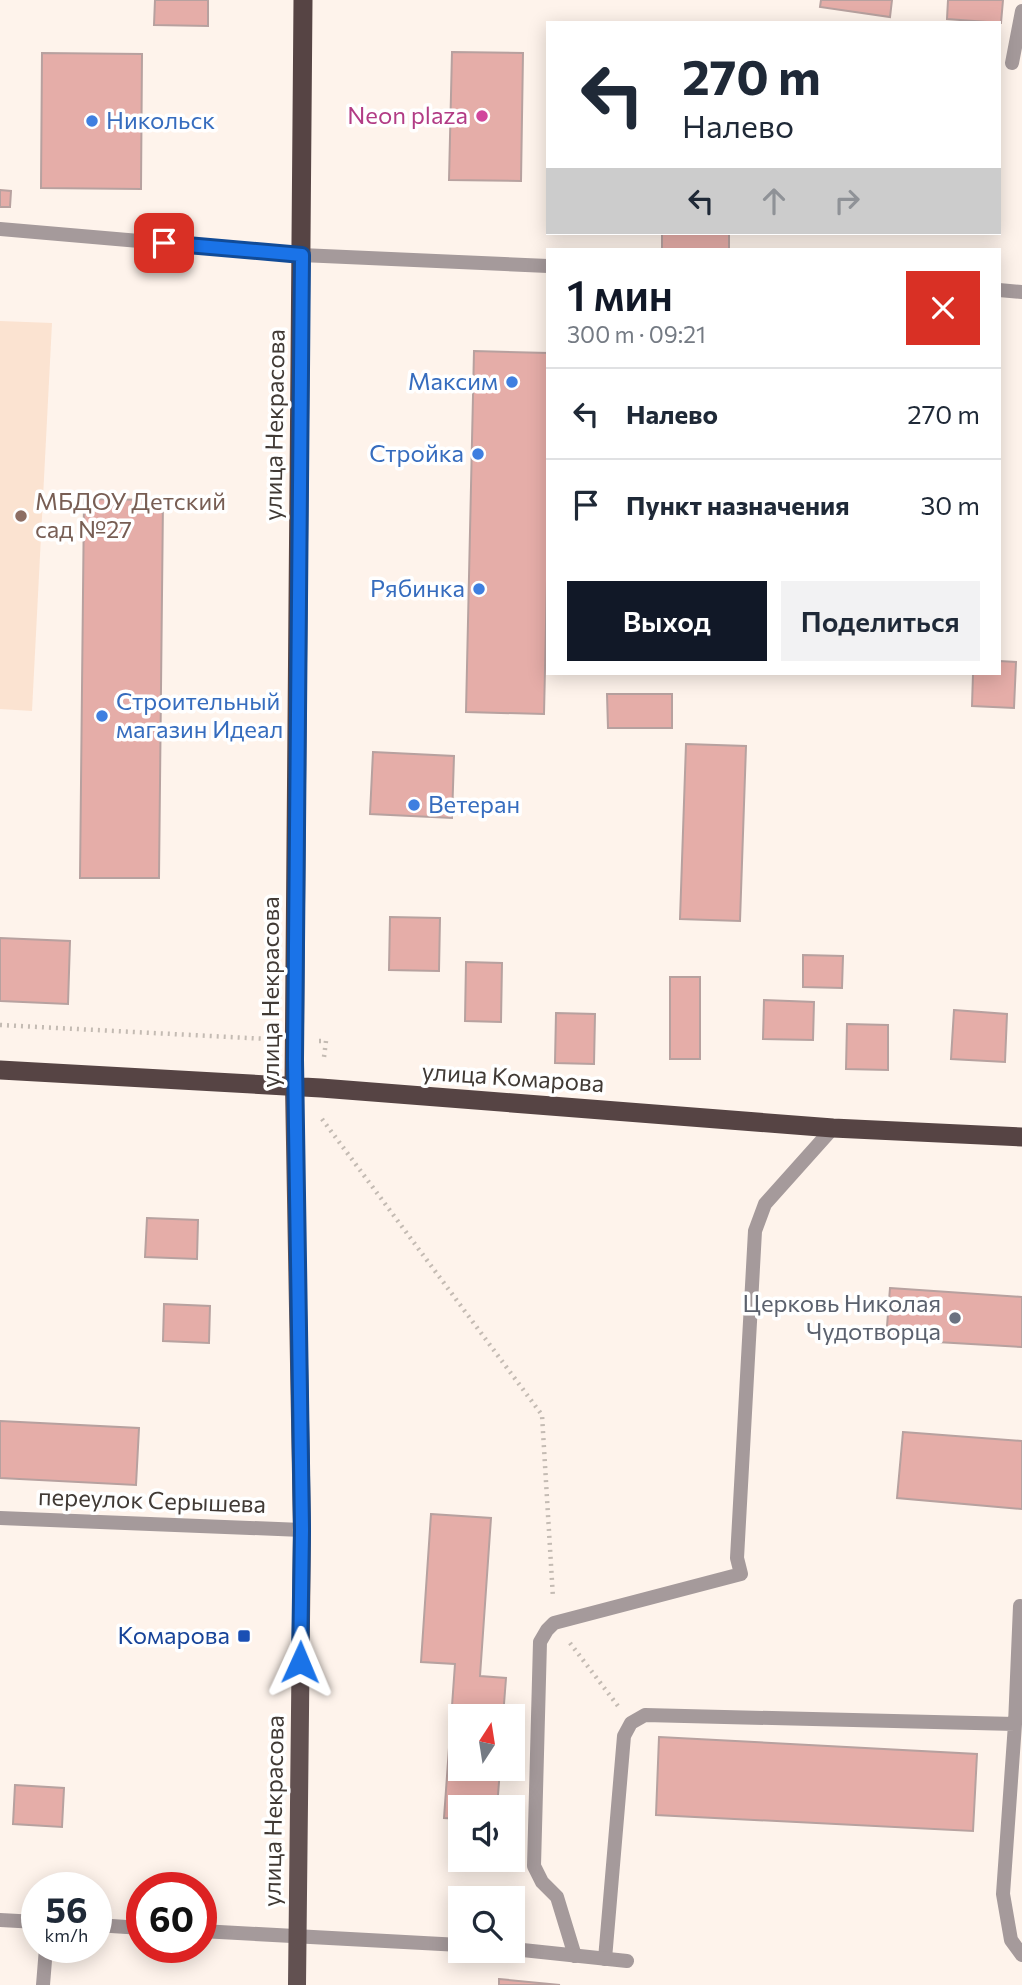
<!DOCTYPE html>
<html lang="ru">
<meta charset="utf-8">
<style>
:root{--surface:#fff;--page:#f2f2f3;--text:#1f2937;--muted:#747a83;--line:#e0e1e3;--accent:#111827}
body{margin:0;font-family:Commissioner,sans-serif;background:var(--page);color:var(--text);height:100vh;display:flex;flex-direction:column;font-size:26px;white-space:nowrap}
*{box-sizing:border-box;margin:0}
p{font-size:23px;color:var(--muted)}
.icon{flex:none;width:38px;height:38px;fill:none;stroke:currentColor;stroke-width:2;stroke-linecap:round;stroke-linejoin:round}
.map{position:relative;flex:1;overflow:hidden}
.sheet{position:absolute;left:546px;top:248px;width:455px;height:427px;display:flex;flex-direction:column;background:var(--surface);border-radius:0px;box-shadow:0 4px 18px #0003}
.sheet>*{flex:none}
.banner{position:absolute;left:546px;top:21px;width:455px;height:214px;border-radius:0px;box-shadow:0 4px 18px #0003;background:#fff;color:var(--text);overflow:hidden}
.needle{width:46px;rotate:12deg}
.controls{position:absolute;left:448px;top:1704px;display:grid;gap:14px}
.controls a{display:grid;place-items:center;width:77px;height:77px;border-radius:0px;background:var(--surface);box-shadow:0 4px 18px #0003;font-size:35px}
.speed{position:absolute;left:21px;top:1872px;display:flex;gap:14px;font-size:35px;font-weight:700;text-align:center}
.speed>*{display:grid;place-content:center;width:91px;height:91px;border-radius:50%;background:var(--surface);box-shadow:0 4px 18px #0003;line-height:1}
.speed small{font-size:18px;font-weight:400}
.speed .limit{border:10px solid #d22;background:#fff;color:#111}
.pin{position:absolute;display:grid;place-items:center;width:60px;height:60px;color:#fff;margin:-30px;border-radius:14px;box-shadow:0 4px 10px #0006}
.me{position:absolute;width:77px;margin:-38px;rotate:1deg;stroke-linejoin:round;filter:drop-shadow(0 0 5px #0008)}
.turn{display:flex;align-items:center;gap:24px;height:147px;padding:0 21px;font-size:32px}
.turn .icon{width:91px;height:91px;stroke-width:2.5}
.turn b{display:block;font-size:49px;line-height:60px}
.lanes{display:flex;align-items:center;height:66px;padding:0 21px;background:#0003;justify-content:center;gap:35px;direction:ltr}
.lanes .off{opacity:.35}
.round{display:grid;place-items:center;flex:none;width:74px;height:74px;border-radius:0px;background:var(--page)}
.overview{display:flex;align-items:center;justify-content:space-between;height:119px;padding:0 21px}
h1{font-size:42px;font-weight:600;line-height:52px;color:var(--accent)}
.cta{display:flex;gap:14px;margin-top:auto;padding:14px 21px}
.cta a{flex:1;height:80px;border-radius:0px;background:var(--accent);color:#fff;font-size:28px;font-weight:600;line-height:80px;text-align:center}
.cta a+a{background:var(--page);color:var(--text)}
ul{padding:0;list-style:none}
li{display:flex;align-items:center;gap:21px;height:91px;padding:0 21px;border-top:2px solid var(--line)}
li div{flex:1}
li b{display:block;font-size:26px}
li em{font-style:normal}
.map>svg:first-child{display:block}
.built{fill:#fbe3d1}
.building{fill:#e5ada8;stroke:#b7a19f;stroke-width:2}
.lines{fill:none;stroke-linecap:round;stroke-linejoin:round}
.path{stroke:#c4bbb3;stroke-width:4.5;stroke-dasharray:2 5;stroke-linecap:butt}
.service{stroke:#a59a9b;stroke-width:14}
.minor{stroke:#a59a9b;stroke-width:14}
.primary{stroke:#625151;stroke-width:18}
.trunk{stroke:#564444;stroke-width:19}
.route-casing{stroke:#114b97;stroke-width:18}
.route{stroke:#1a73e8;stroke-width:12}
.hotel-dot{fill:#d1479c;stroke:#fff;stroke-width:2.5}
.shop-dot{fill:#3f7fe0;stroke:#fff;stroke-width:2.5}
.education-dot{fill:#8d6e63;stroke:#fff;stroke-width:2.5}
.worship-dot{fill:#6b7280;stroke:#fff;stroke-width:2.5}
.transit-dot{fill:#1a4fb4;stroke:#fff;stroke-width:2.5}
.labels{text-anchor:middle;stroke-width:7;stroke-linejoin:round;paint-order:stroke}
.hotel-label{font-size:24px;fill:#b23c85;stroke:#fff;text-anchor:end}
.shop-label{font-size:24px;fill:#366cbe;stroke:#fff;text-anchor:start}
.street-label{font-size:24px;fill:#413a35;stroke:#fff}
.education-label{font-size:24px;fill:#785e54;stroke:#fff;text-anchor:start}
.worship-label{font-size:24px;fill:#5b616d;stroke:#fff;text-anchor:end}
.transit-label{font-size:24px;fill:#164399;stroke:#fff;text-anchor:end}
</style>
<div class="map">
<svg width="1022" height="1985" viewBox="0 0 1022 1985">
<rect width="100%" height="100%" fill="#fef3eb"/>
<path class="built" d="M0 321 52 323 32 711 0 709Z"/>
<path class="building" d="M155 0H208V26L154 25Z
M821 0H892L890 17 820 7Z
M948 0H1003L1001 23 947 19Z
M452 52 523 53 521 181 449 180Z
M42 53 142 54 141 189 41 188Z
M0 190 11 191 10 207H0Z
M662 233H729V250H662Z
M474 351 548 353V535L544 714 466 712Z
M84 499 163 500 159 878H80Z
M999 661 1016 662 1014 708 972 706 973 674H999Z
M607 694H672V728H608Z
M686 744 746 746 740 921 680 919Z
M373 752 454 756 452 818 370 814Z
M390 917 440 918 439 971 389 970Z
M0 938 70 941 68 1004 0 1001Z
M803 955 843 956 842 988 803 987Z
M466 962 502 963 501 1022 465 1021Z
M670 977H700V1059H670Z
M764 1000 814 1002 813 1040 763 1039Z
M954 1010 1007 1014 1005 1062 951 1059Z
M556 1013 595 1014 594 1064 555 1063Z
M847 1024 888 1025V1070L846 1069Z
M147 1218 198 1220 197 1259 145 1257Z
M890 1288 1022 1297V1347L886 1339Z
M164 1304 210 1306 209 1343 163 1341Z
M0 1421 139 1428 136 1485 0 1478Z
M903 1432 1022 1441V1509L897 1498Z
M431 1514 491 1518 480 1676 506 1678 503 1717H460V1769H500L497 1808H460V1819L444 1818 455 1664 421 1662Z
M659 1737 977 1754 973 1831 656 1815Z
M15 1785 64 1788 62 1827 13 1824Z
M499 1979 560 1985H499Z"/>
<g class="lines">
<path class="path" d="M0 1025 268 1039
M319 1041H326L324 1057
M322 1119 542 1415 553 1598
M570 1643 618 1706"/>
<path class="service" d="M1012 63 1022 11
M0 1518 302 1530
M1015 1724 1003 1894 1011 1940 1022 1955
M575 1956 557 1897 542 1882 534 1866 540 1642 547 1630 554 1623 741 1574 737 1558 755 1231 765 1204 833 1128
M605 1959 624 1736 631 1723 645 1715 1015 1724 1020 1606
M43 1985 46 1948"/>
<path class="minor" d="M0 229 301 255 548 266
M999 290 1022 292
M0 1920 37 1922
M96 1925 142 1928
M201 1931 460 1945
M513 1949 627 1961"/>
<path class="primary" d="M294 1087 302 1530 297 1985"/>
<path class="trunk" d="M0 1070 321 1088 833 1128 1022 1137
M294 1087 303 0"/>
</g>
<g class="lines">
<g class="route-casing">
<path id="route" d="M164 243 302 255 295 1060 302 1530 300 1662"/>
</g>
<use href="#route" class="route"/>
</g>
<circle class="hotel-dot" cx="482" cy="116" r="7"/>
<g class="shop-dot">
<circle cx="92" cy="121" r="7"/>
<circle cx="512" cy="382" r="7"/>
<circle cx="478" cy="454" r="7"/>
<circle cx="479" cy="589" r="7"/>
<circle cx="102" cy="716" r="7"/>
<circle cx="414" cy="805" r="7"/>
</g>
<circle class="education-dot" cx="21" cy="516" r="7"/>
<circle class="worship-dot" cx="955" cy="1318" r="7"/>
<rect class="transit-dot" x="237" y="1629" width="14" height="14" rx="3.5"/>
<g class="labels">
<g class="hotel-label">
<text x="468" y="124">Neon plaza</text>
</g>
<g class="shop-label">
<text x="106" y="129">Никольск</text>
<text x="498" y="390" text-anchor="end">Максим</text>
<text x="464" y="462" text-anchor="end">Стройка</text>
<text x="465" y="597" text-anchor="end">Рябинка</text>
<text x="116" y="710">Строительный<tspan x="116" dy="28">магазин Идеал</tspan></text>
<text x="428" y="813">Ветеран</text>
</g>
<g class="street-label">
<text transform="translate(275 425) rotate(-89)" y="8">улица Некрасова</text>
<text transform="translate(271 992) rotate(-90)" y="8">улица Некрасова</text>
<text transform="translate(513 1078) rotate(4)" y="8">улица Комарова</text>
<text transform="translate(152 1501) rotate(2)" y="8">переулок Серышева</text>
<text transform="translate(274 1811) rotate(-89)" y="8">улица Некрасова</text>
</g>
<g class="education-label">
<text x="35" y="510">МБДОУ Детский<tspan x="35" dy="28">сад №27</tspan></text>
</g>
<g class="worship-label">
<text x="941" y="1312">Церковь Николая<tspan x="941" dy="28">Чудотворца</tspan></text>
</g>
<g class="transit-label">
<text x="230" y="1644">Комарова</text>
</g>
</g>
</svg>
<div class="controls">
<a><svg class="needle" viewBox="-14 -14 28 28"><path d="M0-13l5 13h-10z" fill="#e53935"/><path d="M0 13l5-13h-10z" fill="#747a83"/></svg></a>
<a><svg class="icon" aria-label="sound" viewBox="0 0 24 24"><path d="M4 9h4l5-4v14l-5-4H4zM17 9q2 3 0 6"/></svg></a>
<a><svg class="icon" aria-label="search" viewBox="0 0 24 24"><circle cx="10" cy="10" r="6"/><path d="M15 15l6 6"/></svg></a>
</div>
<div class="speed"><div>56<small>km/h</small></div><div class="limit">60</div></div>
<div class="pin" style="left:164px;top:243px;background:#d93025"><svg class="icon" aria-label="arrive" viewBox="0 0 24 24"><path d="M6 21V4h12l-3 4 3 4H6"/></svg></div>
<svg class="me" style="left:300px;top:1662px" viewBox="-20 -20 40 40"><path d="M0-17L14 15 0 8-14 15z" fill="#1a73e8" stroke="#fff" stroke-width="4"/></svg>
<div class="banner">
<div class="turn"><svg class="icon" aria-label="left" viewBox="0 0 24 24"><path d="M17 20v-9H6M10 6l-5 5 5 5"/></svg><div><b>270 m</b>Налево</div></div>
<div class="lanes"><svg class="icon" aria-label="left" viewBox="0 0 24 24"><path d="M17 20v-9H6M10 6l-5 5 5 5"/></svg><svg class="icon off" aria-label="ahead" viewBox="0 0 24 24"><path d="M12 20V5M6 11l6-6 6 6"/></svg><svg class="icon off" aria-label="right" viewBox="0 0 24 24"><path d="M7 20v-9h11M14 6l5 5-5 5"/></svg></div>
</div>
<section class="sheet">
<div class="overview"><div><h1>1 мин</h1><p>300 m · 09:21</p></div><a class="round" style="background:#d93025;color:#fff"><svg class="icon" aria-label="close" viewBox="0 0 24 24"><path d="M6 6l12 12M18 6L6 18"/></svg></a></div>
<ul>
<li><svg class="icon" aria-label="left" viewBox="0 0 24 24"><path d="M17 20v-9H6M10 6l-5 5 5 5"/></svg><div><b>Налево</b></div><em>270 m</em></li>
<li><svg class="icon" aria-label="arrive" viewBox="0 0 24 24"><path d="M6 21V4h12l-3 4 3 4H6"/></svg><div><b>Пункт назначения</b></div><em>30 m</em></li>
</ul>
<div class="cta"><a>Выход</a><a>Поделиться</a></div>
</section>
</div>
